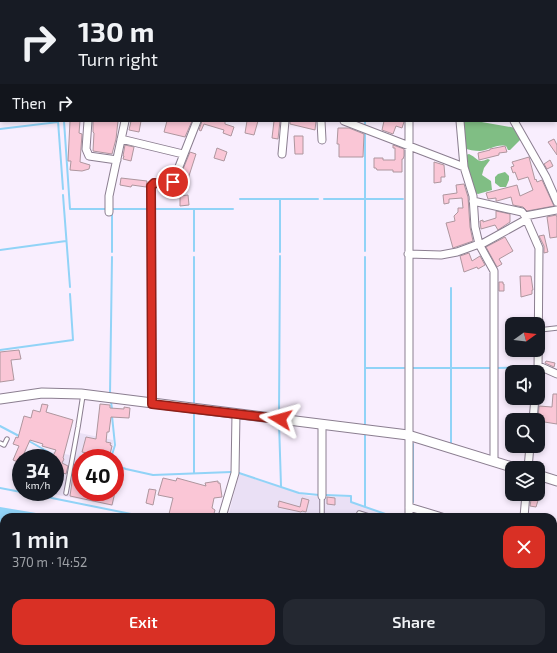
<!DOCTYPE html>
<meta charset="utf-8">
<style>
:root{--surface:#171b24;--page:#242831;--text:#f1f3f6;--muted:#9ea1a6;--accent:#d93025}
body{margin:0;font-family:"Exo 2",sans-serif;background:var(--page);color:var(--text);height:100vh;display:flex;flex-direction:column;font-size:15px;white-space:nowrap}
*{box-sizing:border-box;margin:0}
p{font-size:13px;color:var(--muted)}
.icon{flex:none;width:22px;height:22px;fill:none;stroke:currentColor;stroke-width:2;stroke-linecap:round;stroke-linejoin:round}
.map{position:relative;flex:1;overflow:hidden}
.details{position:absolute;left:0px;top:513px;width:557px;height:140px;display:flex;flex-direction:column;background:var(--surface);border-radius:12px 12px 0 0;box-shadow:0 2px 6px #0003}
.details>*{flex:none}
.banner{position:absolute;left:0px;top:0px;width:557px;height:122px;box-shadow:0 2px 6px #0003;background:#171b24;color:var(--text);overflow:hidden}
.needle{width:26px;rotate:75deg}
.buttons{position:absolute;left:505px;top:317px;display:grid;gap:8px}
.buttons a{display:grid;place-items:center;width:40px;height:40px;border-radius:8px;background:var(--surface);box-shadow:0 2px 6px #0003;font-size:20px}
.speed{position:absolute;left:12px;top:449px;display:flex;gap:8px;font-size:20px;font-weight:700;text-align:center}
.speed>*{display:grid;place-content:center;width:52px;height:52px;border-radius:50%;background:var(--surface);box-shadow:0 2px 6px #0003;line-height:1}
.speed small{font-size:10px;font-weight:400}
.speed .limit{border:6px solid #d22;background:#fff;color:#111}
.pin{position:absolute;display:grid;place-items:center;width:34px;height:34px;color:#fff;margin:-17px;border:2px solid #fff;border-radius:50%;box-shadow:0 1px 4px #0007}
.me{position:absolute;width:44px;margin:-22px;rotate:278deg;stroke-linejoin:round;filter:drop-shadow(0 0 3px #0008)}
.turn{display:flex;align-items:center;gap:14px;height:84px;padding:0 12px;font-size:18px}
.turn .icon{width:52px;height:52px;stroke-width:2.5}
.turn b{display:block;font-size:28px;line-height:34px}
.then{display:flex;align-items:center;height:38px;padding:0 12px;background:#0003;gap:8px;font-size:15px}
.round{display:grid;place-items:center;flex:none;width:42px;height:42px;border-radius:12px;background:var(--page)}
.head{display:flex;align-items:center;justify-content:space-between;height:68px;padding:0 12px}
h1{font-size:24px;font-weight:600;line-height:30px}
.primary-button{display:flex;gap:8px;margin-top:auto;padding:8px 12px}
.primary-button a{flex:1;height:46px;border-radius:12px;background:var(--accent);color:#fff;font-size:16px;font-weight:600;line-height:46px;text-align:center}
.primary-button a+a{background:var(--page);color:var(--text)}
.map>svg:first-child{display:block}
.industrial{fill:#eae0f5}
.green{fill:#b1ebb3}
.forest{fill:#80be84}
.water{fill:#91d3f7}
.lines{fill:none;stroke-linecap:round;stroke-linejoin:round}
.stream{stroke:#91d3f7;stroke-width:2}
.building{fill:#fac6d6;stroke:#ae969e}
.service-casing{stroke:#8b7e90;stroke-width:5.5}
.minor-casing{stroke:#8b7e90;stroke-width:9}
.tertiary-casing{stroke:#8b7e90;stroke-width:11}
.secondary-casing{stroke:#8b7e90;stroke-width:12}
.service{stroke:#fff;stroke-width:3.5}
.minor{stroke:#fff;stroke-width:7}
.tertiary{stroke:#fff;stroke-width:9}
.secondary{stroke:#fed5e4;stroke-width:10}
.route-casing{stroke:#8d1f18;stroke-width:10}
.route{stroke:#d93025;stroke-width:7}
</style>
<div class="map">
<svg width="557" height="653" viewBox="0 0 557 653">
<rect width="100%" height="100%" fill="#f9eefe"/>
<path class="industrial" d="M75 432 113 440V445L110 458H81V492H115V466L120 468 113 506 43 492H55V458H51L53 452 70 455Z
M239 474 301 494 309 496 351 497V502L393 517H228Z"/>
<path class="green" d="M515 649H542L556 653H529Z"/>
<path class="forest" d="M461 121H476L516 128 522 138 510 150H508L506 146C496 144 490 150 480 151 474 151 469 150 463 148Z
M469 154C478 158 477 164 488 159L490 160 484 168 482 175 491 181 492 190 478 194 475 193 469 174 466 157V155Z
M505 172 509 176V180L506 187H500L495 183V177L498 174Z"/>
<path class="water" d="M0 507 60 517H4V527H0Z
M553 633 557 634V653L542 649H553Z"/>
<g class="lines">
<path class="stream" d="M447 1V0
M0 38H1
M58 121 63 189
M64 121 70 209H107
M365 126V121
M0 129 58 122
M63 195 70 287
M240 199H318
M324 199H403
M112 209H148
M153 209H233
M194 209V251
M0 250 66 241
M365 251V132
M112 252V213
M280 252V199
M194 257V405
M365 257V424
M451 288V444
M0 350 73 340 70 294
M365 368H404
M412 368H492
M496 368 536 367
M110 394 112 257
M111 402 112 409
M194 413V473
M279 415 280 256
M279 423 281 486
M0 426 19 436
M365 434V507
M27 440 52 454
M111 458 115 445 112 416
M115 465 126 469 153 475 231 472
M239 473 299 493 319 495
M0 488 21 492
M22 492 146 517
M325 495 351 496V502L394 517
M413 502V444
M412 517 413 512
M0 542 4 543
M553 582 557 583
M553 614 557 615"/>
</g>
<path class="building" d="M70 121H80L79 133 82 134 80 162 90 165 89 169 82 171 70 170 71 161H68Z
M93 121H118L116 139 112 154 93 151 94 133 93 132Z
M131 121H141L139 132 129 130Z
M167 121H192L185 137 164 132Z
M202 121H225V124L234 127 231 136 223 133 224 130 204 124 201 131 199 130Z
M247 121H258L254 135 245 133Z
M274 121H280L278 139 272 138Z
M290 121H316L315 130 290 124Z
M384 121H401L404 122 402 128 396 126 393 134 382 130Z
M338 128H349L364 134 363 157H339V144H337Z
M294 136H303V154H295Z
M554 139 557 145V155L548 142Z
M125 145 134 147 131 161 123 159 124 156H123Z
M393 145 404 149V156L403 159H402V172H393V170H377L376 168H374V158H383V160H395V148H393Z
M505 146 507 152 499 153V155L479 160 478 153 490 150V149Z
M217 148 227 152 224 161 214 158Z
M190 152 196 154 187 182 179 179Z
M529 157 535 180 536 179 537 182 542 180 554 206 527 211 523 207 513 205 511 197 497 201H496V198L488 199 486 193 517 185 520 196 533 190 528 177 518 180 515 172 513 173 511 167 514 166 512 162Z
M550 160 553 166 547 169 544 164Z
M434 162 444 165 445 177H441V182L434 183Z
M121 178 147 181 146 187 132 185 131 187 120 185Z
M464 184 468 197 470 227 473 241 453 248 446 223 455 221 454 216 458 212V208H463L462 198 449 199V203L444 204 443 195 457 193 456 185Z
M188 195 189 205 180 206V196Z
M496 211 510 214V222L498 230 495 225 481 229 480 221 483 220V222L496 218Z
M556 215 557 217V237L550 238 547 217Z
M544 235 548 252 544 253V246L539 236Z
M505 237 513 251 499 259 502 264 497 267 486 247Z
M469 253 472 261 480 256 485 265 478 269 477 267 464 272 460 256Z
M520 276H531L533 290H532V294L521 297Z
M499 282H503V284H504V291H499Z
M19 350 21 359 11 360 14 380 0 382V352Z
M546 361 555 363 554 367 545 363Z
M553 394H557V424L538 421 539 406 552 407Z
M42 404 48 405 46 412 73 420 63 458 64 459 62 463 68 466 66 474 63 473 60 479 55 477V458H52L56 450 42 446 43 444 30 440 22 458H21L20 463 13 460 19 446 13 444 16 437 18 438 24 416 31 418 33 410 40 412Z
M100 404 110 405V408L124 409V407L130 408 129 418 111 417 109 432H107L106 442 111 443 110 445 112 446 109 458H100V456L82 452 86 437 96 439Z
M75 466 81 468V492H115L112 505 70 496 74 468 75 469Z
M163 478 176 481 177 478 206 486 205 483 218 481V483H220L222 497 214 498 212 508 215 510 213 517H180L169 514 173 498 158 495Z
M149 489 156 490 153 505 146 503Z
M532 494H540L536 507 530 506Z
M327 497 335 498V505L327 504Z
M302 498 309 500 306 512 302 511 301 512 278 507 279 501 300 507Z"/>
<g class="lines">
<g class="service-casing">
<path id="service" d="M539 330 557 328
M0 443 4 445 7 439
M66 493 78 427 83 395
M359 513 372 517
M322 517V496"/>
</g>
<g class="minor-casing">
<path id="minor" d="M19 0V1
M75 0V1
M338 0 339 1
M418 0 420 1
M525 0 527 1
M146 1V0
M232 1V0
M327 1V0
M443 1V0
M502 1V0
M556 22H557
M556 44 557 43
M0 74H1
M88 121 86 149 89 156 117 160
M321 121 322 140
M344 121 464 167
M409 121V517
M460 121 464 167 473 196 475 227 479 244 494 271V461
M514 121 546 177 557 202
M121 139 183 154
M282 154 285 121
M473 201 522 212 525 216 539 248 538 372
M109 212V196L125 121
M525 216 557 210
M480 245 527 219
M408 254 441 255 457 252 479 244
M539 366 557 374
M152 404 151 186 155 183 171 184 173 182 197 121
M533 420 535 398
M322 425V496
M528 468 530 446
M409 507 442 517
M222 517 235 473 236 414
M524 517 526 494
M0 558 4 559
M553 608 557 609
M97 649 108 653
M149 649 194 653
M203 649V653
M238 649 239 653
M274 649 275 653
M311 649V653
M334 649V653
M377 649V653
M469 649 473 650V653
M0 653 20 650
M64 653 66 649
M421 653V649"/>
</g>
<g class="tertiary-casing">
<path id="tertiary" d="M0 399 42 393 81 394 408 435 515 468
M538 475 557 481"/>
</g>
<g class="secondary-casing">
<path id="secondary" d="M0 1H1
M556 113H557"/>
</g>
<use href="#service" class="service"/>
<use href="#minor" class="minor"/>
<use href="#tertiary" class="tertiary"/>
<use href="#secondary" class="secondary"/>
</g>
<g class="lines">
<g class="route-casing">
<path id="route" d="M173 182 170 184 154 183 151 186 152 404 280 419"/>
</g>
<use href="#route" class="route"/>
</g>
</svg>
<div class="buttons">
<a><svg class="needle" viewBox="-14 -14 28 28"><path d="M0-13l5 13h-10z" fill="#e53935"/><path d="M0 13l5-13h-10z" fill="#9ea1a6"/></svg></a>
<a><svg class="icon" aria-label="sound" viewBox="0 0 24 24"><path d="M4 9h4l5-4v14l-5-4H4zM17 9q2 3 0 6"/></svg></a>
<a><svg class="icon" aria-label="search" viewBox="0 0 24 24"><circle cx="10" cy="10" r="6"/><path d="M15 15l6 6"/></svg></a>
<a><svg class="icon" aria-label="layers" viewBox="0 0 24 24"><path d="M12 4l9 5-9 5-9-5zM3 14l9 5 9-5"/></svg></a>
</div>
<div class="speed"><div>34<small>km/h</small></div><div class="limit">40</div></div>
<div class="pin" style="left:173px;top:182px;background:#d93025"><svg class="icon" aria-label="arrive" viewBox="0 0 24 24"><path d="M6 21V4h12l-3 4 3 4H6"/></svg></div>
<svg class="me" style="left:280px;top:419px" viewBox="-20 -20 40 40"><path d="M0-17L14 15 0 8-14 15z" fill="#d93025" stroke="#fff" stroke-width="4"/></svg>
<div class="banner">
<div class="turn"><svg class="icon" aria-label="right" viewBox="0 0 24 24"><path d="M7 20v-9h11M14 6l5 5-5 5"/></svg><div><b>130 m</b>Turn right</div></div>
<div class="then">Then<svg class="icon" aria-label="right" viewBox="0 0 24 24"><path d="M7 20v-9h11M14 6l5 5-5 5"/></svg></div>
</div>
<section class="details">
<div class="head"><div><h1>1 min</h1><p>370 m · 14:52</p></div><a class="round" style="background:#d93025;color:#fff"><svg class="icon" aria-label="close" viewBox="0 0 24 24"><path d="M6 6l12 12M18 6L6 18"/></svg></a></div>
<div class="primary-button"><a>Exit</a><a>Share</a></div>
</section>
</div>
